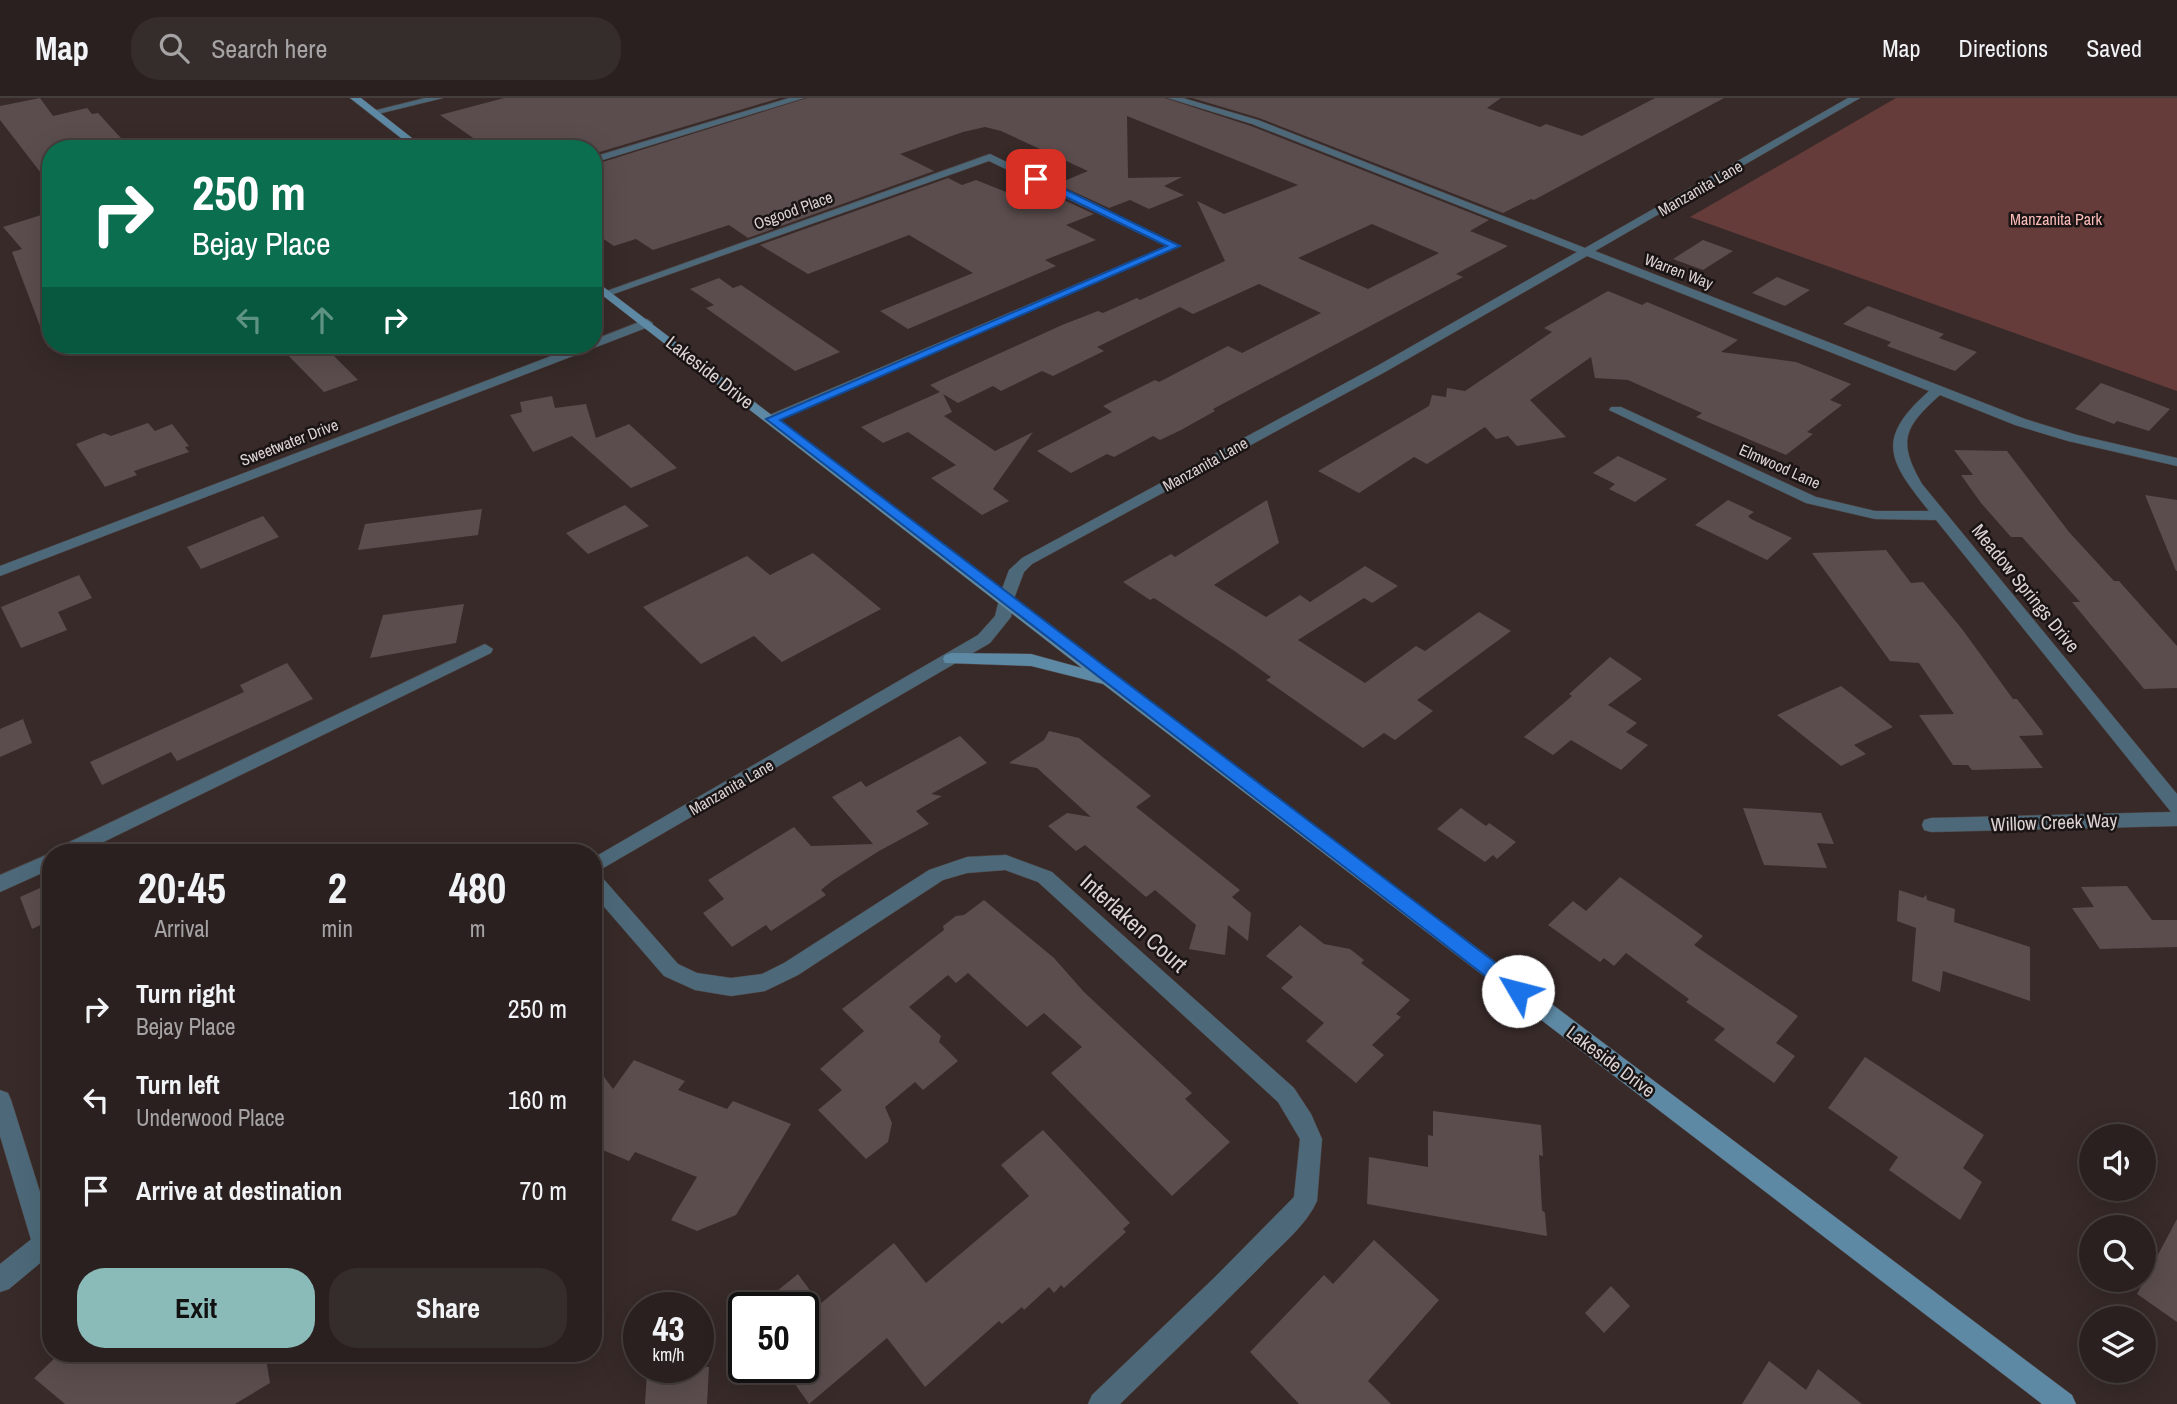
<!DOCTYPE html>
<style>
:root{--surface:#29201f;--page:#352d2c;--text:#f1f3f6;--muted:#a5a3a4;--line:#453e3d;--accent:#8bbbb9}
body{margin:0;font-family:"Archivo Narrow",sans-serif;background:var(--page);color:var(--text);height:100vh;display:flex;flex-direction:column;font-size:26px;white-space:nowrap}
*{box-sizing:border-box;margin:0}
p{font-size:23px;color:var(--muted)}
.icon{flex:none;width:38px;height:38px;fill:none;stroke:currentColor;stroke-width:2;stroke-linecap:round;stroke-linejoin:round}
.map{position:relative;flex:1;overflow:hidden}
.side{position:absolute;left:42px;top:746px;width:560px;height:518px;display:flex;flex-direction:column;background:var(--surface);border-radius:28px;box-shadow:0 7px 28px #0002,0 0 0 2px var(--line)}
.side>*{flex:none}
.top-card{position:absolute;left:42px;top:42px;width:560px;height:214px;border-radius:28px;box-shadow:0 7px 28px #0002,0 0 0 2px var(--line);background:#0b6e4f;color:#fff;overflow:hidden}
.tools{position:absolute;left:2079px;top:1026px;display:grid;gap:14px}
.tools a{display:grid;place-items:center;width:77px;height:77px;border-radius:50%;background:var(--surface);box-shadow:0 7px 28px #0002,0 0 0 2px var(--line);font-size:35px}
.speed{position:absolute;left:623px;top:1194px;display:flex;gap:14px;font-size:35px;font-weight:700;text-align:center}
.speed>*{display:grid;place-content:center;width:91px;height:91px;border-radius:50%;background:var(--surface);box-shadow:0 7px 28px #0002,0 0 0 2px var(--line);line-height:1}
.speed small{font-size:18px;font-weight:400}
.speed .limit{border:4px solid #111;border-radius:10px;background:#fff;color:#111}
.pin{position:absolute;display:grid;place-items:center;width:60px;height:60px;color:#fff;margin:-30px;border-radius:14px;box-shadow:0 4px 10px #0006}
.me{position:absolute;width:77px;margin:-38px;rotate:307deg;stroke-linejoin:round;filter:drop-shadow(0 0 5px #0008)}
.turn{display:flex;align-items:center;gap:24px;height:147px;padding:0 35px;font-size:32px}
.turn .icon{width:91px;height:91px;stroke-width:2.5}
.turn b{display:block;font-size:49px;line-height:60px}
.lanes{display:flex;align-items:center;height:66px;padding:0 35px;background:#0003;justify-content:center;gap:35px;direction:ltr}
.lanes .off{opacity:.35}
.eta{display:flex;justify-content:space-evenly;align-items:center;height:119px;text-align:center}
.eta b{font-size:42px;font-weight:700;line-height:49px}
.action{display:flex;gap:14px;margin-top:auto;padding:14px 35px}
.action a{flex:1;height:80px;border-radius:28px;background:var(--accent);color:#111;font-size:28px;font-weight:700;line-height:80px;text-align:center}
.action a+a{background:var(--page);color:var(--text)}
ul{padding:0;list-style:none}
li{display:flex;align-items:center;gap:21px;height:91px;padding:0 35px}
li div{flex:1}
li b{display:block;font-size:26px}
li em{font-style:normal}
header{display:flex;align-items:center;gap:42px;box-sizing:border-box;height:98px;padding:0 35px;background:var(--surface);border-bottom:2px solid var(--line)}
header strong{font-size:33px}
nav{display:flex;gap:38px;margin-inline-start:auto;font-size:24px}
.search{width:490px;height:63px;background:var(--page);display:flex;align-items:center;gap:18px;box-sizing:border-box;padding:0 24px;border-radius:28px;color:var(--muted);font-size:26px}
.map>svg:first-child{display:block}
.green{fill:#663c3a}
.building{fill:#5b4d4d;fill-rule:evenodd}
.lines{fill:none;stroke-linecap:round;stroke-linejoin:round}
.minor-casing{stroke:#514544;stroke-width:1}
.tertiary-casing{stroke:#514544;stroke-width:1}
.secondary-casing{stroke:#514544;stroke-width:1}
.minor{fill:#4d6979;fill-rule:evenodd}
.tertiary{fill:#4d6979;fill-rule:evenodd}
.secondary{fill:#5d89a4;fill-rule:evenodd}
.route{fill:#1a73e8;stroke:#114b97;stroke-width:2}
.labels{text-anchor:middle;stroke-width:5;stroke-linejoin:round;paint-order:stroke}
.far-street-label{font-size:16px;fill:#dbd2d2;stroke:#1a1414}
.far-park-label{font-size:16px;fill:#fbbcb9;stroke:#1a1414}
.street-label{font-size:19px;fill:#dbd2d2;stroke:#1a1414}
.near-street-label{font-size:23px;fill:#dbd2d2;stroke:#1a1414}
</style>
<header>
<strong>Map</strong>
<div class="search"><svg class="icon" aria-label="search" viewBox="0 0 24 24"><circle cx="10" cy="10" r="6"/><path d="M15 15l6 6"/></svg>Search here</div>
<nav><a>Map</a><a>Directions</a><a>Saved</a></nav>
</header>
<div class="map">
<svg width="2177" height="1306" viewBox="0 0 2177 1306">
<rect width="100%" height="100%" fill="#372a29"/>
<path class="green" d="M1896 0H2177V293L1690 119Z"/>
<path class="building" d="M40 0 53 18 87 10 92 16 98 15 131 51H51V88L0 22V8Z
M504 0H780L593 56V51H489L440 17Z
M807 0H1165L1251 28 1489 122 1470 133 1508 148 1456 176 1463 179 1213 311 1215 313 1181 332 1160 342 1153 338 1114 359 1107 356 1071 375 1037 353 1112 314 1103 308 1155 282 1159 284 1228 248 1242 255 1321 215 1259 186 1193 216 1180 209 1097 249 1104 253 1053 278 1042 273 1001 293 993 288 958 305 943 296 952 314 944 318 995 353 1033 334 993 391 1009 403 982 417 931 380 956 367 908 334 883 345 861 329 940 294 930 287 1062 227 1098 213 1103 215 1137 200 1140 202 1225 163 1197 103 1224 116 1298 87 1127 18 1128 80 1182 79 1164 88 1184 97 1149 111 1130 102 1109 110 1057 86 1088 73 1001 33 985 29 963 34 900 56 934 73 748 140 729 127 653 152 636 141 614 148 593 134V67ZM1372 126 1439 155 1368 191 1298 160Z
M1192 0H1501L1487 10 1540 29 1546 26 1582 38 1655 0H1724L1534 102 1531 101 1503 115 1259 20Z
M948 80 962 87 976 82 1021 100 1042 92 1094 116 1066 127 1096 142 1045 162 1056 168 908 231 880 213 973 175 909 137 808 176 760 147Z
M51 114V248L48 249 12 154 22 151 3 129Z
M1703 142 1733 153 1703 172 1673 161Z
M1777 179 1810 192 1785 208 1752 195Z
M719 180 733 190 741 187 840 254 795 273 706 210 714 207 690 191Z
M1608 193 1642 207 1647 204 1738 242 1721 254 1796 264 1851 286 1830 302 1842 307 1807 334 1813 336 1786 357 1696 319 1702 315 1628 282 1595 280 1591 259 1530 302 1566 339 1517 348 1508 338 1496 341 1485 329 1427 366 1414 359 1359 395 1318 373 1429 308 1432 297 1446 299 1447 290 1465 293 1552 234 1544 230Z
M1868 208 1944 236 1939 240 1977 254 1955 273 1887 248 1891 244 1843 226Z
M278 247H323L358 282 324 294Z
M2101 285 2142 300 2170 311 2149 333 2117 323 2114 326 2075 311Z
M552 298 555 310 586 306 596 340 629 326 677 370 631 390 572 338 533 354 510 317 522 314 520 304Z
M148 325 155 333 172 326 189 348 185 349 189 354 134 373 137 377 105 389 76 346 104 335 111 338Z
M1954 352 2007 353 2069 434 2114 483H2119L2177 548V590L2144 591 2072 504H2080L2022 439H2011L1981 405 1961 377H1973Z
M1618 358 1667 381 1635 404 1609 391 1615 386 1593 375Z
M2145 397 2177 402V473H2176Z
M1267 402 1279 445 1214 487 1266 519 1300 497 1310 504 1365 468 1398 488 1372 505 1364 500 1298 542 1365 585 1416 548 1425 553 1479 514 1511 533 1417 602 1433 613 1395 642 1384 635 1363 650 1266 582 1271 579 1233 552 1154 500 1150 502 1123 484 1171 456 1175 459Z
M1728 402 1754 414 1748 418 1751 421 1792 440 1767 462 1695 427Z
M625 407 649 428 588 456 566 435Z
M482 411 478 437 358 452 365 426Z
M263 418 279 439 201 471 187 449Z
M1886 452 1911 485 1923 484 1962 531 2013 601H2017L2042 633 2043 637 2019 638 2043 670 1972 672 1968 667H1953L1919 617 1954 616 1919 565 1890 563 1812 455Z
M813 455 881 511 782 564 754 538 701 566 643 509 747 458 770 477Z
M79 477 92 500 58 514 67 532 21 550 1 509Z
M464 506 456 545 370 560 383 517Z
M1610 559 1642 581 1608 607 1637 625 1626 634 1648 647 1621 672 1571 642 1553 657 1524 639 1572 598 1569 596Z
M287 565 313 601 177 663 171 654 102 687 90 664 244 594 240 587Z
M1841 588 1893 629 1854 647 1866 656 1841 668 1777 617Z
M23 621 32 645 0 659V631Z
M1049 633 1079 640 1151 698 1136 709 1240 792 1232 799 1251 815 1248 843 1228 827 1225 857 1189 851 1196 827 1155 792 1146 799 1085 747 1076 753 1048 728 1067 715 1091 719 1037 670 1009 665 1044 642Z
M960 638 987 665 931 696 942 698 916 713 929 726 879 753 832 783 821 792 826 797 771 833 766 827 732 849 703 815 724 801 708 782 794 729 811 748 873 746 832 699 861 683 866 689Z
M1461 710 1486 728 1489 725 1516 744 1497 761 1493 757 1485 764 1437 731Z
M1743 710 1821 715 1834 746 1817 745 1827 770 1764 767Z
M1620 779 1703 838 1694 847 1798 918 1776 945 1795 958 1774 985 1714 942 1725 931 1686 904 1689 901 1626 855 1614 868 1604 860 1600 864 1548 827 1573 803 1586 813Z
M51 785V822L32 831 20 799Z
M2127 788 2152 822H2177V849L2100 851 2072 810 2094 809 2081 789Z
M1899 792 1923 800 1926 797 1927 802 1955 811 1954 824 2030 849V903L1943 873 1940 894 1912 883 1916 830 1897 823Z
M984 802 1054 860 1084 894 1192 995 1185 1001 1230 1044 1172 1098 1051 975 1082 949 1044 915 1027 929 968 875 956 885 948 877 909 909 941 938 939 944 958 963 923 992 915 984 885 1009 892 1025 888 1044 866 1061 818 1012 842 992 820 971 864 933 842 911 944 832 943 828 956 818 964 817Z
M1300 827 1324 846 1350 851 1364 862 1361 865 1410 902 1396 916 1401 919 1372 947 1384 957 1356 985 1306 943 1324 925 1281 890 1293 879 1266 858Z
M1865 959 1984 1037 1963 1070 1982 1084 1960 1122 1889 1072 1898 1059 1828 1010Z
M634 962 685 983 678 992 727 1011 733 1003 791 1026 736 1117 697 1133 671 1122 697 1079 635 1054 629 1063 593 1048V964L613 991Z
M1433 1013 1541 1027 1543 1058 1539 1057 1542 1112 1545 1115 1547 1138 1367 1106 1369 1059 1428 1069V1037L1433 1038Z
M1043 1032 1130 1125 1123 1131 1126 1134 1064 1190 1061 1187 1054 1195 1049 1189 1024 1212 1022 1209 1002 1226 999 1223 925 1289 887 1240 809 1306 783 1269H803V1209H757L798 1176 820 1206 894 1145 926 1185 1029 1098 1001 1067Z
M2177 1121V1224L2137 1196Z
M1374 1142 1439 1202 1368 1283 1391 1306H1299L1250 1254 1324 1177 1333 1186Z
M1611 1188 1630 1208 1604 1235 1585 1215Z
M60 1255H265L270 1285 235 1306H65L34 1280Z
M1769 1263 1806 1292 1818 1271 1862 1306H1742Z
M671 1269H709L707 1306H645L647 1273Z"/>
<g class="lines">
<g class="minor-casing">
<path id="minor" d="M789 0H804L593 65V59Z
M1168 0H1183L1258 22 1585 150 1848 0H1860L1595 153 2025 321 2077 337 2177 360V368L2068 343 2015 327 1940 297C1904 329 1897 343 1922 386L2177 696V728L1931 734 1924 732 1922 727 1924 722 1931 720 2171 714 1936 422 1875 421 1806 405 1609 312 1611 309H1621L1816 399 1875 413H1929C1888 362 1875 341 1929 293L1587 158 1385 274 1032 466 1024 474 1012 506H1000L998 502 1009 472 1022 460 1377 268 1577 154 1252 26Z
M990 56 1181 148 772 325 765 321 767 318 1166 148 989 63 611 197 601 195Z
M647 221 653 225 651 228 0 478V468L580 247H593V242Z
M485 546 493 551 491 555 83 754H57L59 749Z
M51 755V771L0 794V777Z
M1006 757 1052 774 1294 990 1311 1016 1322 1041 1317 1103C1306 1128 1280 1148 1261 1168 1215 1215 1167 1260 1120 1306H1088L1092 1297 1216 1178 1294 1099 1300 1041 1278 1004 1038 784 1005 772 967 775 943 782 798 877 765 893 731 898 695 892 664 878 593 796V774L600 777 678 866 697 875 731 880 762 876 784 865 929 772 967 759Z
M0 992 8 995 11 1002 51 1129V1154L44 1157 36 1153 32 1145 0 1038Z"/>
</g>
<g class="tertiary-casing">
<path id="tertiary" d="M425 0H443L374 17 369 14Z
M1006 497 1014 502 1011 519 990 545 593 776V760L978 537 995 518 1000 498Z
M51 1128V1156L9 1191 0 1194V1166L43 1132Z"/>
</g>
<g class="secondary-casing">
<path id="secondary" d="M350 0H361L426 51H415Z
M593 181 1058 535 2072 1297 2076 1306H2042L1103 586 1031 568 945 565 943 561 945 557 951 555 1031 556 1082 570 593 190Z"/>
</g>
<use href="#minor" class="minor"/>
<use href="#tertiary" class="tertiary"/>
<use href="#secondary" class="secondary"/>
</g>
<path class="route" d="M1033 79H1040L1180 148 780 322 1525 887 1527 893 1525 898 1518 901 1511 898 766 321 1167 148 1033 83Z"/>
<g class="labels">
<g class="far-street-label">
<text transform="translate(1700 90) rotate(-30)" y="6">Manzanita Lane</text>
<text transform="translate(793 112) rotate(-20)" y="6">Osgood Place</text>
<text transform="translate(1679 173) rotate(21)" y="6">Warren Way</text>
<text transform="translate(289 344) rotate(-21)" y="6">Sweetwater Drive</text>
<text transform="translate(1205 366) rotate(-29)" y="6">Manzanita Lane</text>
<text transform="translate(1780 368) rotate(24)" y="6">Elmwood Lane</text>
<text transform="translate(731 689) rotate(-30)" y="6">Manzanita Lane</text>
</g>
<g class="far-park-label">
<text x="2056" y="127">Manzanita Park</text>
</g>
<g class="street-label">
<text transform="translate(710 274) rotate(38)" y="7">Lakeside Drive</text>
<text transform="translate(2026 490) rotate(51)" y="7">Meadow Springs Drive</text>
<text transform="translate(2054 724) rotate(-2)" y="7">Willow Creek Way</text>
<text transform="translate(1611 963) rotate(37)" y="7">Lakeside Drive</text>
</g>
<g class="near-street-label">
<text transform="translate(1134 825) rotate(42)" y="8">Interlaken Court</text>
</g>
</g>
</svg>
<div class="tools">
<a><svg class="icon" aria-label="sound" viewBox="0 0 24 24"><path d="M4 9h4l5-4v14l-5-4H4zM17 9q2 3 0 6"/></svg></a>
<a><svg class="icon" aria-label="search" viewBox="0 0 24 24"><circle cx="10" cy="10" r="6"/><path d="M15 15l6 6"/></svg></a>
<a><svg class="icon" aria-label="layers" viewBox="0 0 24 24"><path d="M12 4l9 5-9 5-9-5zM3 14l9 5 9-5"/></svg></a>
</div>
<div class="speed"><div>43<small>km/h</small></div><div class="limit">50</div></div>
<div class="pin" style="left:1036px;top:81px;background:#d93025"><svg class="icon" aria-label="arrive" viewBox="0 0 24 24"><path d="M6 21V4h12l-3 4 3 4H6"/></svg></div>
<svg class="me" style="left:1518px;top:893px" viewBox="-20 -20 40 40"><circle r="19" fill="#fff"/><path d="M0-13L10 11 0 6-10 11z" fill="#1a73e8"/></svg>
<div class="top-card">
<div class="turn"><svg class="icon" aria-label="right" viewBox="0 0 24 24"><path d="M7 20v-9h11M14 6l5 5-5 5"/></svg><div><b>250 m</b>Bejay Place</div></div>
<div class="lanes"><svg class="icon off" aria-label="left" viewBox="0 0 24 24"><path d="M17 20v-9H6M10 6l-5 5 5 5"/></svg><svg class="icon off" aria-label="ahead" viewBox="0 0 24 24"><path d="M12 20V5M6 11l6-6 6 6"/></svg><svg class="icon" aria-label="right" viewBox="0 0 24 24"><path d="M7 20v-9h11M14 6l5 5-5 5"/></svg></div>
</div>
<section class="side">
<div class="eta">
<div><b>20:45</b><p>Arrival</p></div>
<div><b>2</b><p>min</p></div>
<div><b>480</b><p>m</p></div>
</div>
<ul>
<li><svg class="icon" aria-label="right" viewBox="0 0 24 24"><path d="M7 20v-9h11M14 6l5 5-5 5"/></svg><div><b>Turn right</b><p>Bejay Place</p></div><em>250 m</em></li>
<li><svg class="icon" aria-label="left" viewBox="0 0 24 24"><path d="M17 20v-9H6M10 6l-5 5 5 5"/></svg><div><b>Turn left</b><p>Underwood Place</p></div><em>160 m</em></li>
<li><svg class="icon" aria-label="arrive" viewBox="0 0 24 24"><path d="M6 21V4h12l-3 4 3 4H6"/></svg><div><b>Arrive at destination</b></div><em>70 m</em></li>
</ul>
<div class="action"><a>Exit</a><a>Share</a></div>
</section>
</div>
